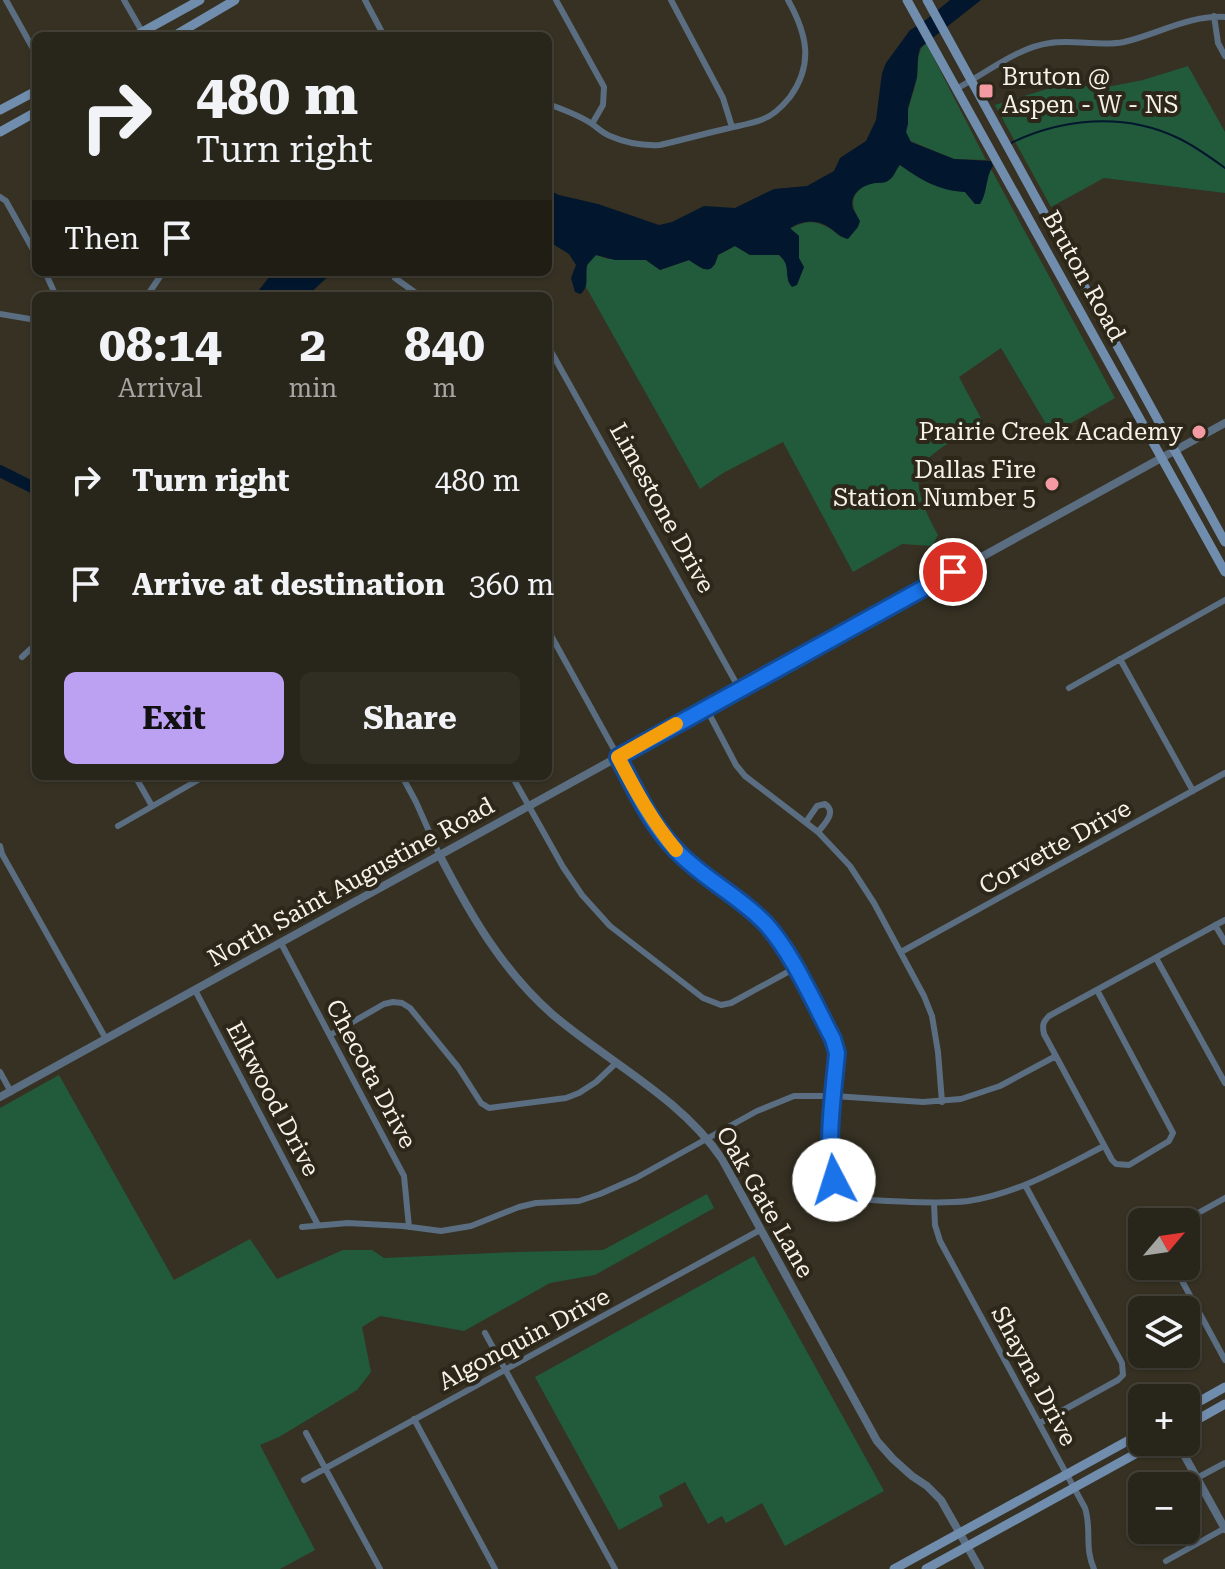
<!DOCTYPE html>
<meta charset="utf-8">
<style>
:root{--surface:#28251a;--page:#302d23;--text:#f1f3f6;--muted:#a5a5a2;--line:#444239;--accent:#bca0f2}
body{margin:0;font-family:"Roboto Serif",serif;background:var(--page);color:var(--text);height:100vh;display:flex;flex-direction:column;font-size:30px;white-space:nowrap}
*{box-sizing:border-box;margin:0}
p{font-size:26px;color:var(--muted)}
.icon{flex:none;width:44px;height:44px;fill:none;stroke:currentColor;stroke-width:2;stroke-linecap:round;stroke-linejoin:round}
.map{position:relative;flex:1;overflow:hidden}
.sheet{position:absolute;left:32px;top:292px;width:520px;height:488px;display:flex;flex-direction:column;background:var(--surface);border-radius:12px;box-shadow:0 2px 6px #0004,0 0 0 2px var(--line)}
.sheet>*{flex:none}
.guide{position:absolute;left:32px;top:32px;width:520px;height:244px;border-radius:12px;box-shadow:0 2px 6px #0004,0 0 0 2px var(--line);background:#28251a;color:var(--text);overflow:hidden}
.needle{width:52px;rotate:61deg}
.tools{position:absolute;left:1128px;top:1208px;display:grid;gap:16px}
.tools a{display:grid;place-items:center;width:72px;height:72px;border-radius:12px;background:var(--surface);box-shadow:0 2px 6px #0004,0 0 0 2px var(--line);font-size:40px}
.pin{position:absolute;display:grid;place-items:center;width:68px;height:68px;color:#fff;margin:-34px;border:4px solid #fff;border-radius:50%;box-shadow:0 2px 8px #0007}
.me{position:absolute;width:88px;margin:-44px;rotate:355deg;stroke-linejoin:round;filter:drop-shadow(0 0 6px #0008)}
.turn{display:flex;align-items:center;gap:28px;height:168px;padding:0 32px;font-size:36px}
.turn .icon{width:104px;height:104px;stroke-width:2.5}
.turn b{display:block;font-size:56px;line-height:68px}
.then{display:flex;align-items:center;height:76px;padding:0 32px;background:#0003;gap:16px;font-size:30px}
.eta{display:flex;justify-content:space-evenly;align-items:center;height:136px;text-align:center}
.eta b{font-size:48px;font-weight:700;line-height:56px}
.cta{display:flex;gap:16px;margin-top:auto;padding:16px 32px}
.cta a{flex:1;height:92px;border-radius:12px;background:var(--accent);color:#111;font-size:32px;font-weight:700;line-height:92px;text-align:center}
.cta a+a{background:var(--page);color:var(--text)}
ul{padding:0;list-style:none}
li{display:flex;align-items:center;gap:24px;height:104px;padding:0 32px}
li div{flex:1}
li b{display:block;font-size:30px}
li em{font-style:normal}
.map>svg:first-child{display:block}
.green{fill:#215b3b}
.water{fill:#02172d}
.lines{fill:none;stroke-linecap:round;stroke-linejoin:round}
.stream{stroke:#02172d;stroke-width:2}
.river{stroke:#02172d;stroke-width:12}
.minor{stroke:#5a6d81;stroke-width:6}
.tertiary{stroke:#5a6d81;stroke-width:8}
.secondary{stroke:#708dad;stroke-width:9}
.route-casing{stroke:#114b97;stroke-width:20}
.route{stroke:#1a73e8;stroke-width:14}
.slow{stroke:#f59e0b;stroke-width:14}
.poi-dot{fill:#f49aa3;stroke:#2c2719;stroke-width:3}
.labels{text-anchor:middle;stroke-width:8;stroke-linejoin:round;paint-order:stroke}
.poi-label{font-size:24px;fill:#f6f2e9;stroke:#2c2719;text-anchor:end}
.street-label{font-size:24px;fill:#f6f2e9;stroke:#2c2719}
</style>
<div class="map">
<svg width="1225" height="1569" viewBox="0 0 1225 1569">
<rect width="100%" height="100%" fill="#363123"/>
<path class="green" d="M926 43 986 160 954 159 908 140C901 120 913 98 917 78 919 65 915 53 926 43Z
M1188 66 1225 132V193L1104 178 1051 207 995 105 1070 82 1097 89 1143 80Z
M900 164C918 180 941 190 965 192L975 204 986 187V179L991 169 1115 398 1052 434 1001 348 959 377 984 424C967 433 930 450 921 468 912 487 929 519 938 535L932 546 902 544 853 572 783 442 723 473 700 489 586 287C586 274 584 263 596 255L608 259 646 260 660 270 689 260 703 269 715 265 718 255 735 246 750 255H779L787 264 788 283 799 258V236L790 229C810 216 825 223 841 237L857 215C849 202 854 190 869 184 876 182 884 184 889 180 894 177 896 169 900 164Z
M59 1075 174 1280 250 1239 277 1279 343 1250H372L384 1258 517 1252 603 1250 707 1194 714 1208 595 1275 550 1283 464 1331 380 1316 362 1327 371 1372 357 1390 279 1437 260 1445 315 1550 280 1569H0V1108Z
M754 1256 884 1491 785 1546 762 1503 726 1523 722 1516 708 1524 685 1482 659 1496 663 1506 619 1530 535 1377Z"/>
<path class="water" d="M950 0H981L920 48 918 57 917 77 908 108V124L906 132 911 142 954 159 991 161 993 166C985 178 988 192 980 204H975L965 192C937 190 923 181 900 165 896 169 894 177 889 180 884 184 882 182 876 183 864 184 848 194 853 209 855 213 858 217 860 221L858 227 848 239C840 237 837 233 830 228 817 219 803 220 790 228L799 236V258L804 267 797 285 792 287C783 276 792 266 779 255H750L735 246 718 255C712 277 704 270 689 260L660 270 646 260H615L596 255 587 265C585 275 590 288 580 294L575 292 571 278 576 265 569 254 548 241V190L559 195 598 204 659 225 672 222 704 206 735 208 774 189 807 186 834 171 840 158 866 141 876 120 882 73 886 63 910 30 922 23Z
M273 272H333L307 296H258L259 290Z"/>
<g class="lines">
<path class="stream" d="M1009 144C1061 118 1124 112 1178 138 1195 146 1210 157 1225 168"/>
<path class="river" d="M0 471 36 489"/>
<path class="minor" d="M6 0 36 54
M124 0 144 35
M365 0 384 36
M556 0 604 87 603 105 592 124
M671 0 723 98 732 127
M1214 16 1218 43 1225 56
M956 89C985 74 1018 47 1050 43 1075 39 1099 47 1124 42 1158 34 1189 15 1225 17
M548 104C562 109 576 114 589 122 596 126 602 133 610 136 626 143 642 146 660 145 682 140 703 134 725 129 737 126 750 124 761 120 773 116 782 107 790 97 814 64 807 34 788 0
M0 197 6 201 36 255
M45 272 56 296
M395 278 420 296
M147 296 163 272
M0 314 36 320
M548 346 740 690
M548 630 657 827 677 851 749 907 766 925 780 942 833 1039 837 1053C835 1079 824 1161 835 1180 845 1201 869 1200 889 1201 915 1202 942 1204 968 1201 1017 1194 1061 1168 1104 1146
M22 657 36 644
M1120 659 1193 791
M1069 688 1225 600
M706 708 736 765 745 776 818 832 850 866 874 903 924 996 932 1016 938 1052 942 1102
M135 776 152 806
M402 776 416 802 440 856
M512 776 563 867 582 895 610 926 703 998 721 1005 731 1003 795 968
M806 822 817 806 825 804C837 812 825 823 818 832
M118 826 205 776
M0 846 2 854 106 1039
M1215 925 1225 942
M281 943 404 1176 409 1227
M901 952 1225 773
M1156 958 1225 1083
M195 990 318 1225
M1097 990 1173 1133 1169 1141 1129 1165 1116 1164 1112 1160 1044 1034C1042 1025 1043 1022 1049 1016L1225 920
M330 1035 384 1004 393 1002 402 1003 410 1008 458 1067 481 1103 489 1108 566 1098 579 1093 596 1082 616 1063
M0 1072 11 1092
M1025 1185 1122 1363 1123 1375 1118 1380 1040 1423
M934 1203 935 1225 940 1241 1085 1508C1092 1530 1084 1547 1094 1569
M1182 1222 1225 1198
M302 1227 348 1223 403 1226 441 1231 471 1226 519 1207 536 1203 579 1201 600 1194 636 1178 757 1111 794 1096H834L923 1102 961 1099 1000 1086 1056 1056
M1174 1266 1225 1360
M485 1333 615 1569
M414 1419 495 1569
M306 1433 380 1569
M1197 1478 1225 1463
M304 1480 760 1230
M1166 1561 1225 1528"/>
<path class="tertiary" d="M440 856C470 914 502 970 552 1014 608 1062 680 1097 722 1159L877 1441 893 1459 912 1476 927 1486 941 1500 980 1569
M0 1097 1225 423
M1177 1442 1225 1529"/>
<path class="secondary" d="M907 0 1225 572
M927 0 1225 542
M135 36 200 0
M174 36 235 0
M0 110 36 91
M0 132 36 112
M1186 1409 1225 1387
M1186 1426 1225 1404
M894 1569 1142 1433
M926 1569 1157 1442"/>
</g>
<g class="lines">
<g class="route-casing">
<path id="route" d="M834 1180C825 1147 834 1088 837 1053L833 1039C814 1003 792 952 765 923 738 895 702 878 676 850 650 823 635 789 618 757L953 572"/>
</g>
<use href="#route" class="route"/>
<path class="slow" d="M676 724 618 757C635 790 652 821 676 850"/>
</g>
<g class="poi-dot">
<rect x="978" y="83" width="16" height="16" rx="4"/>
<circle cx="1199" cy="432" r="8"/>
<circle cx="1052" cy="484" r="8"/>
</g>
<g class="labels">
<g class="poi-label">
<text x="1002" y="85" text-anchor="start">Bruton @<tspan x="1002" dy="28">Aspen - W - NS</tspan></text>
<text x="1183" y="440">Prairie Creek Academy</text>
<text x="1036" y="478">Dallas Fire<tspan x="1036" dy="28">Station Number 5</tspan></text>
</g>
<g class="street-label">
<text transform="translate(1084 276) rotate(61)" y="8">Bruton Road</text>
<text transform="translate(662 508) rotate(61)" y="8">Limestone Drive</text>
<text transform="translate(1055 847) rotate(-29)" y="8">Corvette Drive</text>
<text transform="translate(351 882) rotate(-29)" y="8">North Saint Augustine Road</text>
<text transform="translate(371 1074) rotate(62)" y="8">Checota Drive</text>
<text transform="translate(273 1099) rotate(62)" y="8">Elkwood Drive</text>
<text transform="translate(765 1202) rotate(60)" y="8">Oak Gate Lane</text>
<text transform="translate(524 1339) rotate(-28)" y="8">Algonquin Drive</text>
<text transform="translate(1034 1376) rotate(62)" y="8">Shayna Drive</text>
</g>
</g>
</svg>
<div class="tools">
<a><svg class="needle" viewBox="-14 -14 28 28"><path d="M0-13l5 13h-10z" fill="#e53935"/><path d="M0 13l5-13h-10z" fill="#a5a5a2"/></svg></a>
<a><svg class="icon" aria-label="layers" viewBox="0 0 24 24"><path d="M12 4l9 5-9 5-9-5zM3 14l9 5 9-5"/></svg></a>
<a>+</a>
<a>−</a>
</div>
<div class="pin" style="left:953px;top:572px;background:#d93025"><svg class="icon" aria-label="arrive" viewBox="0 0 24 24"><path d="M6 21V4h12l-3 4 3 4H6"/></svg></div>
<svg class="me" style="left:834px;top:1180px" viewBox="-20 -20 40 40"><circle r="19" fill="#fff"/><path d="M0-13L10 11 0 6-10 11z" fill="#1a73e8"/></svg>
<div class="guide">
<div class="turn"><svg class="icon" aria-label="right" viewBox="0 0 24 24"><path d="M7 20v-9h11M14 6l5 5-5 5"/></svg><div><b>480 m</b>Turn right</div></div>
<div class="then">Then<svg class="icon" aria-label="arrive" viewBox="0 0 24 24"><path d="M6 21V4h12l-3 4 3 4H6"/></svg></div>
</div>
<section class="sheet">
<div class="eta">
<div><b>08:14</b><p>Arrival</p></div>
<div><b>2</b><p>min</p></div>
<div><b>840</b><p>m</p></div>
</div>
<ul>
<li><svg class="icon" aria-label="right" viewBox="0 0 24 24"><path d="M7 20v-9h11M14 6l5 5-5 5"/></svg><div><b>Turn right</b></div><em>480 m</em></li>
<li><svg class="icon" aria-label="arrive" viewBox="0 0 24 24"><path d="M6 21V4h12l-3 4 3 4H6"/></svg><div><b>Arrive at destination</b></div><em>360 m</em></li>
</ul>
<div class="cta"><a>Exit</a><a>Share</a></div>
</section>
</div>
